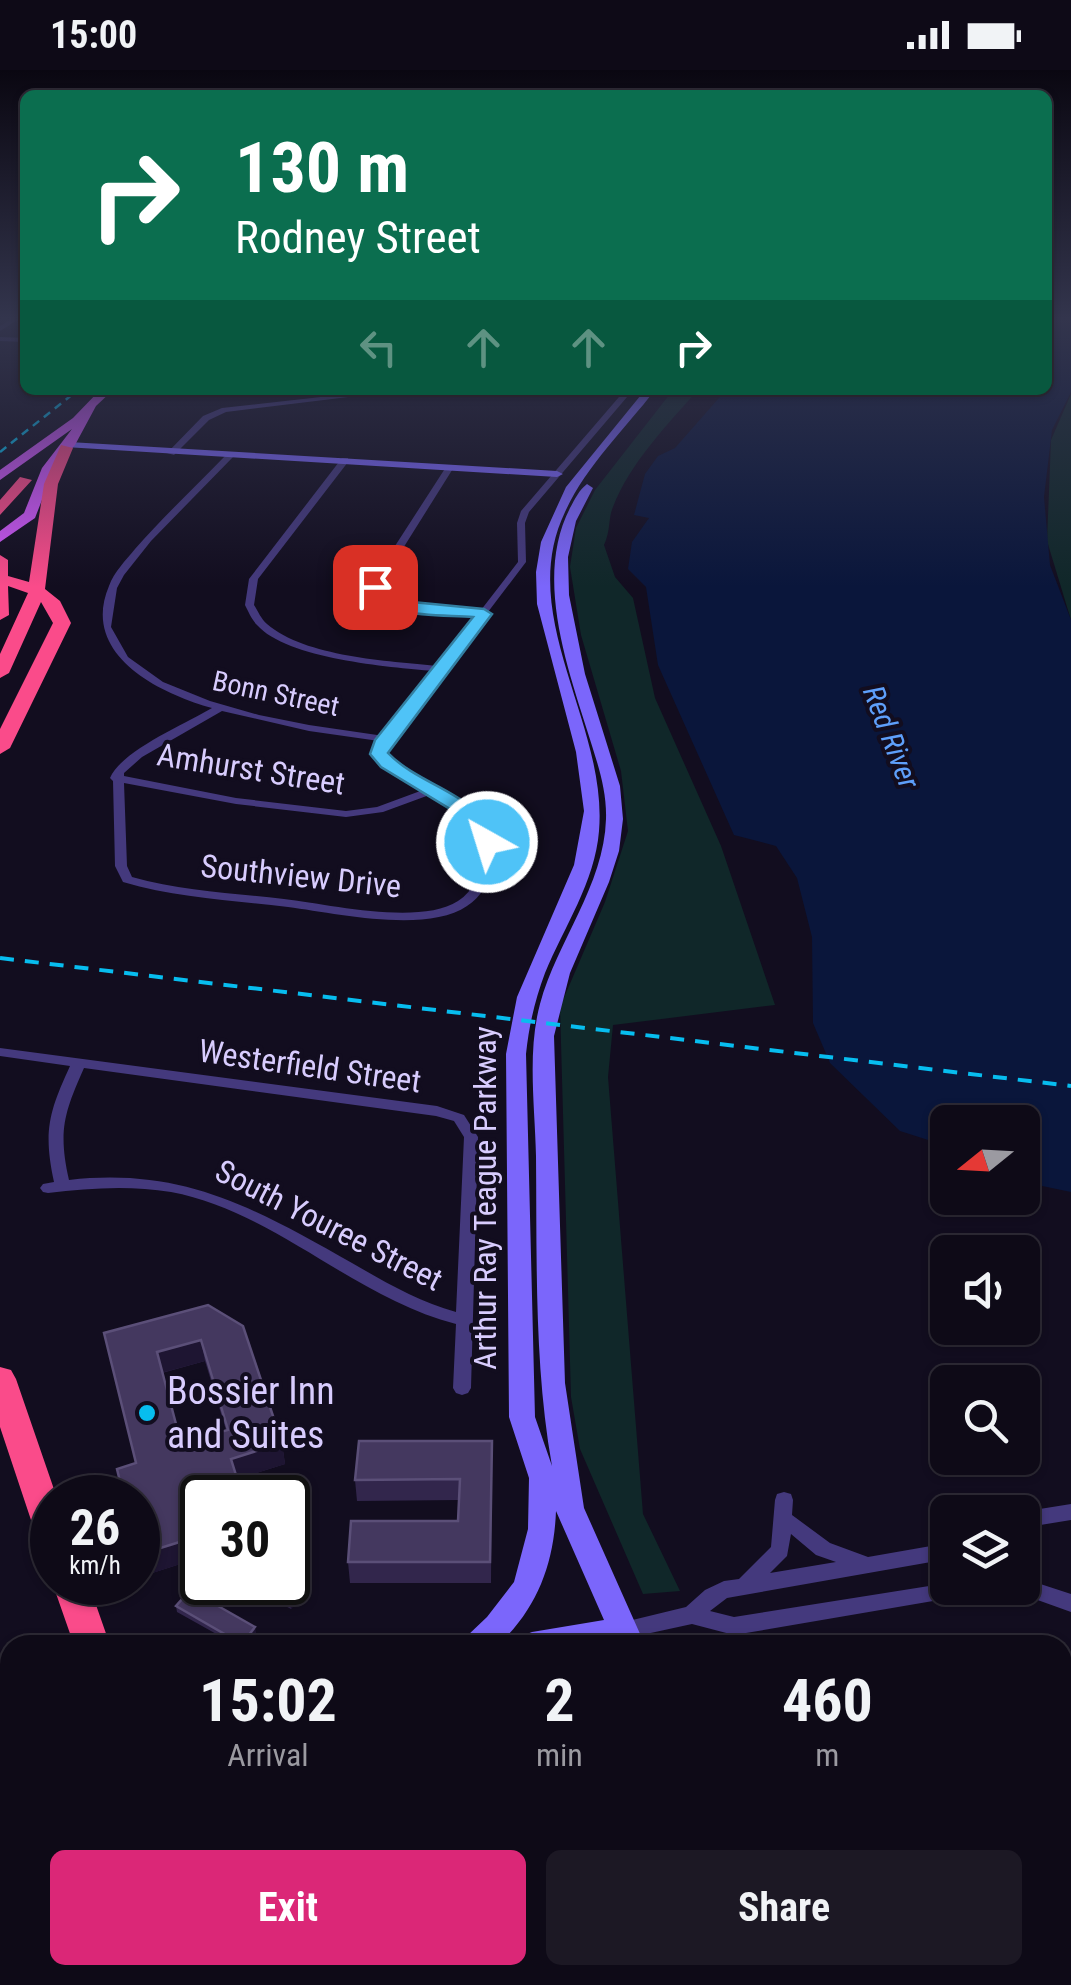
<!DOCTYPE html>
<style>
:root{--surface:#0e0a17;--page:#1c1824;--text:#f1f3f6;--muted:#9b9aa1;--line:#2e2b36;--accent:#db2777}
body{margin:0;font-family:"Roboto Condensed",sans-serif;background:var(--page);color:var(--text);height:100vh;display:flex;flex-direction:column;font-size:38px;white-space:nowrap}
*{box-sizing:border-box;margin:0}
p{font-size:32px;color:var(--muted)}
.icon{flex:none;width:55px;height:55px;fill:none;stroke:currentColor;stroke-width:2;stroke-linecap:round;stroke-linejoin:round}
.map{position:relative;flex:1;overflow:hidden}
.drawer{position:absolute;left:0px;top:1565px;width:1072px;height:350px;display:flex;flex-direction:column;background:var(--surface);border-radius:30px 30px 0 0;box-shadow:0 2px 8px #0004,0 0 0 2px var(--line)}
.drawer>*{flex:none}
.banner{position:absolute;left:20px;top:20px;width:1032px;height:305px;border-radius:15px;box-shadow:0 2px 8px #0004,0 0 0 2px var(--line);background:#0b6e4f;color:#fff;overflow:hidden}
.needle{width:65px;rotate:252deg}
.fabs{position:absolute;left:930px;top:1035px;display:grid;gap:20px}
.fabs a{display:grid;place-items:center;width:110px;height:110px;border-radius:15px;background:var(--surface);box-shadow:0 2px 8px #0004,0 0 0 2px var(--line);font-size:50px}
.speed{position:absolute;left:30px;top:1405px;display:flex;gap:20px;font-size:50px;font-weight:700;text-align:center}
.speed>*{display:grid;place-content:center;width:130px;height:130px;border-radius:50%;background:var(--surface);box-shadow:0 2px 8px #0004,0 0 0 2px var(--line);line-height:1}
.speed small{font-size:25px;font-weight:400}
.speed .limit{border:5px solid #111;border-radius:15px;background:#fff;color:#111}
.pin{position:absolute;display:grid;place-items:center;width:85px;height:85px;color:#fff;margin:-42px;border-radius:20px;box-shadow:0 5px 15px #0006}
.me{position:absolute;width:110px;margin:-55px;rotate:321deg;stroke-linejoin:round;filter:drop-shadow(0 0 8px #0008)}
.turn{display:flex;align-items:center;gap:35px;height:210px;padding:0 50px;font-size:45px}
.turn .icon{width:130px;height:130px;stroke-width:2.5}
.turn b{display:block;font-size:70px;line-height:85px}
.lanes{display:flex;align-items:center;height:95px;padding:0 50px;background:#0003;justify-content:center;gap:50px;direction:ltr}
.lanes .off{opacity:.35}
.eta{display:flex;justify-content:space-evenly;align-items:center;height:170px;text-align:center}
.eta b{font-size:60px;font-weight:700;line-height:70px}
.primary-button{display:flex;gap:20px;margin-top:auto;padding:20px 50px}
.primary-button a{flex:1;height:115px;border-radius:15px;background:var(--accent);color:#fff;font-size:40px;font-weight:700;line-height:115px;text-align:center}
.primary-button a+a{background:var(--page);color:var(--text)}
.status{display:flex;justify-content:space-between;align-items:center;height:70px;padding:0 50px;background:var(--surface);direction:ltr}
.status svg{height:28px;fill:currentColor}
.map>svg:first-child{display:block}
.green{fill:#102729}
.water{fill:#0a163b}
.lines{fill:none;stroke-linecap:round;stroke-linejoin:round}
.street{fill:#44397d;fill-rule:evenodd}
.secondary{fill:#7b66fb;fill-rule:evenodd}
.primary{fill:#d057fa;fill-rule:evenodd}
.highway{fill:#fa4b8a;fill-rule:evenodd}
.rail-far1{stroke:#07bdef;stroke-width:2.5;stroke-dasharray:8 6;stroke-linecap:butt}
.rail{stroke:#07bdef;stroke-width:4;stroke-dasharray:14 11;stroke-linecap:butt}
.wall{fill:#32264c;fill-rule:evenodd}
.shaded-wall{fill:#1e1532}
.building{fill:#44385f;stroke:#5b4f78;stroke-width:2.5;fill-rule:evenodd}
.route{fill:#4fc3f7;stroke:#337fa1;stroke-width:2.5}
.poi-dot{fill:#07bdef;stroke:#120d1f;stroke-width:4}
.labels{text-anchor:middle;stroke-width:8;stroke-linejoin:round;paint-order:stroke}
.far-street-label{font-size:28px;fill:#d8ccfe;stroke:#120d1f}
.far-water-label{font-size:30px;font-style:italic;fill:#5e9ffa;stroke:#120d1f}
.street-label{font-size:32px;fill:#d8ccfe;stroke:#120d1f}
.near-poi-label{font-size:38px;fill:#d8ccfe;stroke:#120d1f;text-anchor:start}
</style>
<div class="status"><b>15:00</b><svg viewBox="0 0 49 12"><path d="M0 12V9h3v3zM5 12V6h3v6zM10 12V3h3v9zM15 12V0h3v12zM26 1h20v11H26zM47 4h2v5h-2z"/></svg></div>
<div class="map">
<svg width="1071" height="1915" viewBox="0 0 1071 1915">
<rect width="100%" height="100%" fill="#120d1f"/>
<path class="green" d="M673 320H698C667 355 630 393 613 437 608 448 611 460 604 475L615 507 633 528 655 628 721 776 775 935 613 955 608 1007 643 1444 680 1521 643 1524 580 1379 571 1327 560 937 605 832 628 761 621 701 581 565 570 497 576 458 595 420Z
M1071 324V550L1047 471 1051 370Z"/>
<path class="water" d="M1048 249H1071V322L1052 360 1044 427 1050 495 1071 550V1122L1023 1112 1022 1052H948L947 1076 900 1061 830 993 813 953 812 867 797 808 776 776 734 765 658 595 646 517 628 499 632 472 649 448 634 445 645 404 658 386 675 378 726 320H1048Z"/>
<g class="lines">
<path class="street" d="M12 249H19L0 261V256Z
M0 267 25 268V272L0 271Z
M383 320H406L226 342 209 350 174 385 167 383 203 346 222 338Z
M625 320H633L529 442 525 453 526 492 384 679C407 720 471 717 490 761 495 772 493 787 491 799 487 815 482 826 467 836 426 864 335 843 288 837 232 830 177 828 123 812L115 796 113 711 110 708C121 681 185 654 212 638 158 623 80 584 109 516 114 502 126 490 135 479 164 446 196 416 226 385L233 387 151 471 124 505 117 518 111 557 128 587 163 612 210 631 259 645 309 655 384 666 433 601C389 597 287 589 257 555 252 550 248 541 245 535L249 509 342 388H348V392L258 509 254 535C258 541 261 549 267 554 305 587 389 591 437 596L477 545 399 538 371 522 375 507 446 397 450 395 454 397 385 507 381 521 401 532 481 540 518 492 517 453 521 441ZM222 641 309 661 379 671 374 679C385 700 402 709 423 720L377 737 346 741 236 728 124 706V703L142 687ZM124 713 236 734 346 747 383 742 432 724C459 738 483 750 481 785 480 803 474 821 458 831 419 856 328 834 284 829 233 823 182 821 132 807L127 796Z
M0 978 437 1036 464 1045 478 1067 471 1318 468 1323 462 1325 456 1323 453 1318 456 1254C354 1228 274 1141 171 1122 129 1115 89 1118 48 1123L43 1122 40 1118 43 1114 54 1112C43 1061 49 1042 70 996L0 986ZM84 998 436 1046 454 1051 464 1067 456 1242C419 1232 385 1212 352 1193 256 1139 184 1097 69 1110 58 1061 64 1043 84 998Z
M784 1422 791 1424 793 1430 792 1445 830 1473 868 1487 948 1473V1489L727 1528 710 1541 734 1547 948 1513V1518H977L974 1524 734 1565 692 1554 623 1569 616 1566 613 1560 616 1554 686 1537 705 1520 724 1511 739 1509 771 1477 775 1430 777 1424ZM791 1464 816 1485 836 1492 770 1503 787 1486Z
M1071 1434V1450L1022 1458V1442H1021Z
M1022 1508 1071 1524V1542L1015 1522 1013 1518H1022Z
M143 1905H167V1915H143Z
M389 1905H417L422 1915H394Z"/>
<path class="secondary" d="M645 320H655C624 360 586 396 565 442 515 547 608 653 599 761 595 812 564 857 545 903 535 930 529 955 526 984L535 1347 552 1396C534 1294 537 1190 536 1086 535 1037 527 982 540 934 557 871 604 816 606 749 607 718 596 689 587 660 566 593 535 506 570 438 575 429 579 420 587 414L593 418 576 451 568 487 569 525 585 604 620 716 623 749 619 781 609 812 570 903 554 966 565 1313 584 1438 645 1575H517L522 1566 532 1562 604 1550 556 1441C554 1494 537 1539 498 1575H462L467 1566 487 1547 514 1512 528 1459 529 1408 509 1347 506 984 517 927 574 795 584 741 576 682 537 534 536 502 541 472 566 417Z
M69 372 557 401 563 404 557 407 65 377 63 375Z
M10 1662V1692L0 1694V1664Z
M777 1905H815L819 1915H781Z"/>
<path class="primary" d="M100 320H113L96 336 75 375 54 399 35 448 0 472V461L24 443 42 398 72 359 0 410V400L73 348Z"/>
<path class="highway" d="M61 375 73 378 58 414 45 519 60 531 71 553 10 678 0 684V659L53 553 41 532 9 603 0 608V584L28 523 8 516 9 545 0 550V485L8 490V506L29 512 44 414Z
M20 407 32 410 0 445V430Z
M0 1297 11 1300 16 1309 57 1428H52V1477L40 1472 35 1462 0 1357Z
M52 1512H88L110 1575H74Z
M70 1905H114L113 1915H69Z"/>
<path class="rail-far1" d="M0 382 78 320"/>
<path class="rail" d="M0 888 1071 1016"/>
</g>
<path class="wall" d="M208 1235 282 1373 285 1394 237 1409 202 1428V1487L143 1506 136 1393 104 1263ZM205 1291 226 1360 181 1373 162 1303Z
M492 1371 491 1513H350L348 1492 458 1451 459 1430 357 1431 355 1410Z
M248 1512H288L298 1530 291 1539 249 1517Z
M176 1536 256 1562 246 1575H236L177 1542Z
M979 1905H1062L1071 1915H995Z"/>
<path class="shaded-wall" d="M201 1270 205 1291 161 1303 157 1282Z
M282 1373 285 1394 234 1410 231 1389Z
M240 1418 241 1428H213Z
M202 1465V1487L143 1506 138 1485Z
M297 1519 298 1530 291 1539 289 1529Z
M255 1557 256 1562 246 1575H242Z"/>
<path class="building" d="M208 1235 243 1256 282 1373 231 1389 240 1418 213 1428H202V1465L138 1485V1428H124L117 1399 136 1393 104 1263ZM201 1270 228 1360 181 1373 157 1282Z
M359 1371H492L490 1492H348L351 1451H458L460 1409 355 1410Z
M290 1488 297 1519 289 1529 258 1512H288V1489Z
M190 1520 255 1557 242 1574 176 1536Z
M1071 1736V1915H1033L1017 1905H1062V1746Z"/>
<linearGradient id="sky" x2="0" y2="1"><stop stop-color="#0a0711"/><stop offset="0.48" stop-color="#33354d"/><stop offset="1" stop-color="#33354d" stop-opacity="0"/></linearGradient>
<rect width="1071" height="517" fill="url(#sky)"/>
<path class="route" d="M375 512 402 531 484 539 492 544 388 683C422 718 478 722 497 772L494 776H480L463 747 381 697 370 684 375 670 473 547C443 544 380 550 367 517Z"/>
<circle class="poi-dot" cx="147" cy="1343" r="10"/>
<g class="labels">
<g class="far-street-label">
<text transform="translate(276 623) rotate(12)" y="10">Bonn Street</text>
</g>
<g class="far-water-label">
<text transform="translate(891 667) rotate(69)" y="10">Red River</text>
</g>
<g class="street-label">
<text transform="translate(251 699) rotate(9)" y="11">Amhurst Street</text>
<text transform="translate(301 806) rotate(6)" y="11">Southview Drive</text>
<text transform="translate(310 996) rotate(8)" y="11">Westerfield Street</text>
<text transform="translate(485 1128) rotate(-90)" y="11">Arthur Ray Teague Parkway</text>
<text transform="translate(329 1155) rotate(27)" y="11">South Youree Street</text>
</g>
<g class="near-poi-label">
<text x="167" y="1334">Bossier Inn<tspan x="167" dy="44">and Suites</tspan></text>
</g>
</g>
</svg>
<div class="fabs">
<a><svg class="needle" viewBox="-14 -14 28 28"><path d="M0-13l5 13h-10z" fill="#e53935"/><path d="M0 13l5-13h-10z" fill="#9b9aa1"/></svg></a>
<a><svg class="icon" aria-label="sound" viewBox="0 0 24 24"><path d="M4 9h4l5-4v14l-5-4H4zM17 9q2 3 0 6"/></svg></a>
<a><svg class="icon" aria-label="search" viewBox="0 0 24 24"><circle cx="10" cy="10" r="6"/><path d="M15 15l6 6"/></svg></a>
<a><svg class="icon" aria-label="layers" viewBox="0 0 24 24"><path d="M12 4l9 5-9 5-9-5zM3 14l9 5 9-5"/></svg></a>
</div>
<div class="speed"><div>26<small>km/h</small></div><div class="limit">30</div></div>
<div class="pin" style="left:375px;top:517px;background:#d93025"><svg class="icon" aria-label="arrive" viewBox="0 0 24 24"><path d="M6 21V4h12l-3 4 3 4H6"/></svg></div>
<svg class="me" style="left:487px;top:772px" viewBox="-20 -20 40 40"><circle r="17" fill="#4fc3f7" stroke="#fff" stroke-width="3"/><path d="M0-11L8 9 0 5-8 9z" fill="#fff"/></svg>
<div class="banner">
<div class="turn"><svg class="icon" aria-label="right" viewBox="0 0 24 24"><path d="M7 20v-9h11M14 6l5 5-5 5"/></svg><div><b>130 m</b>Rodney Street</div></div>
<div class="lanes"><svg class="icon off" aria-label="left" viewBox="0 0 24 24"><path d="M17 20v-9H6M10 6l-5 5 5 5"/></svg><svg class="icon off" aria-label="ahead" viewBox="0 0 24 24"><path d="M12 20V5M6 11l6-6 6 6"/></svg><svg class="icon off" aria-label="ahead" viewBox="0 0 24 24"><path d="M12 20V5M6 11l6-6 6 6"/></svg><svg class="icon" aria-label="right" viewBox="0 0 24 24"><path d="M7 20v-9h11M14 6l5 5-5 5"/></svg></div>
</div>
<section class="drawer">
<div class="eta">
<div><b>15:02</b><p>Arrival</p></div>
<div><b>2</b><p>min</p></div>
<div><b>460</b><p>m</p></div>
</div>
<div class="primary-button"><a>Exit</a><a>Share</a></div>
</section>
</div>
